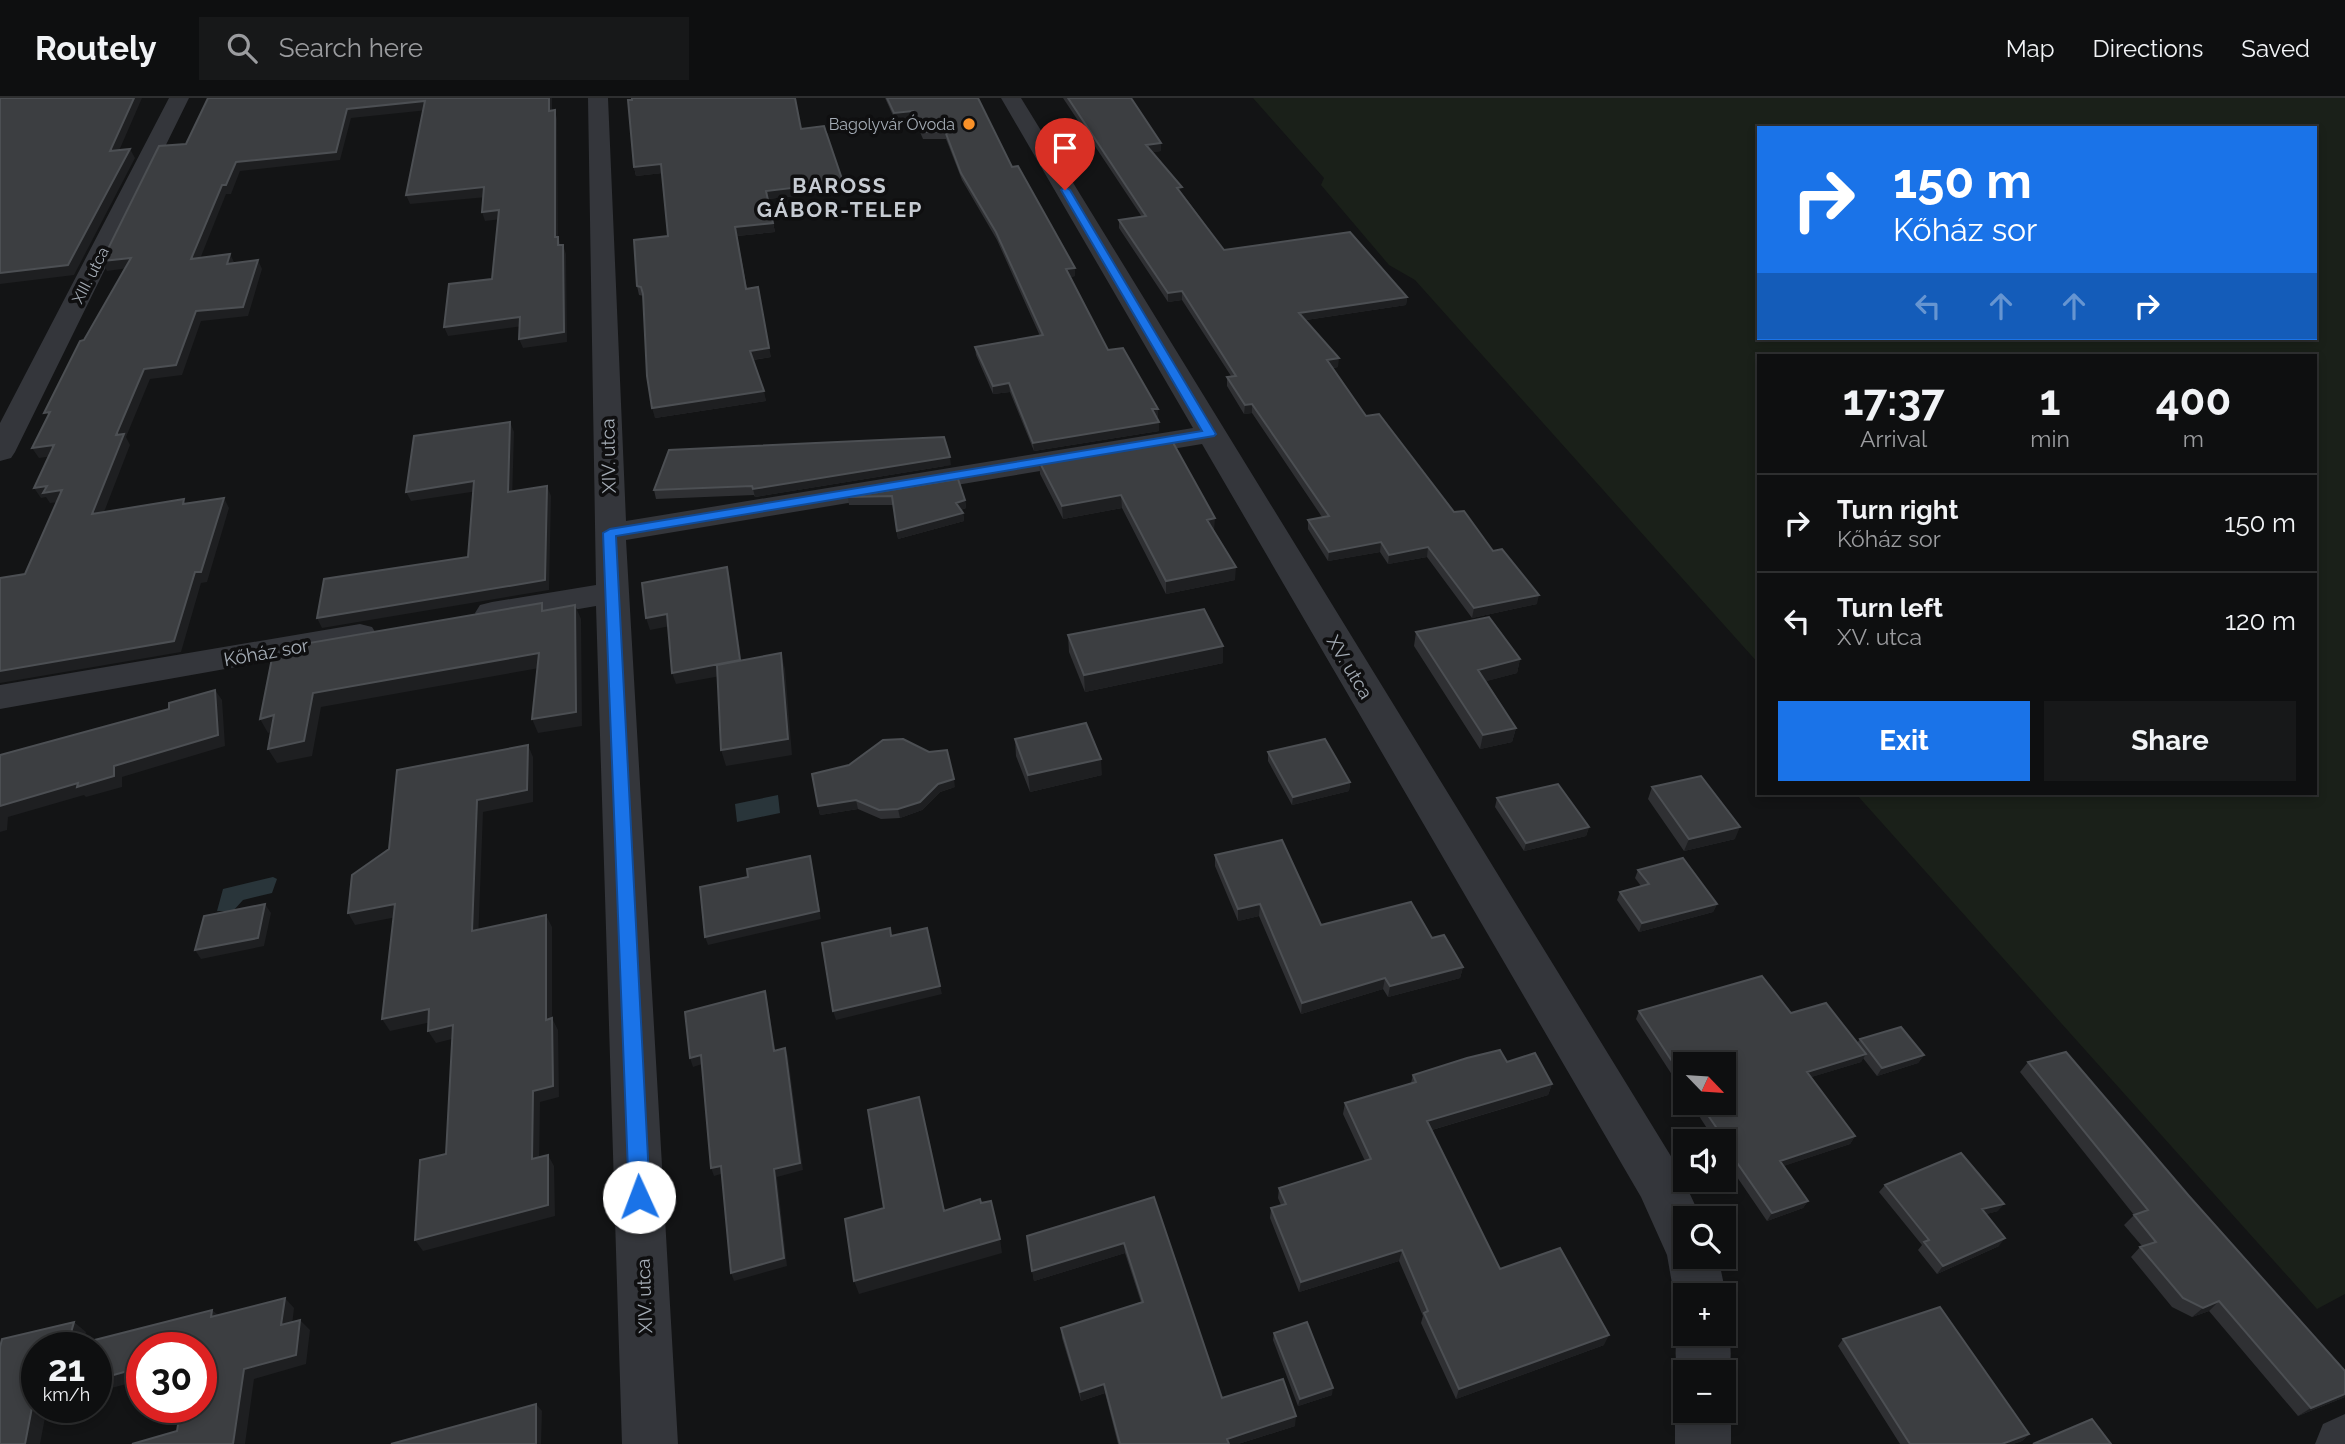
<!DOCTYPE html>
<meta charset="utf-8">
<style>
:root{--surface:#0e0f10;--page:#171819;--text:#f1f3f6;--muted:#9b9c9f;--line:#2e2f30;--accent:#1a73e8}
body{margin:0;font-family:Raleway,sans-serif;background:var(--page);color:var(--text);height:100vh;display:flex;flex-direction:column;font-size:26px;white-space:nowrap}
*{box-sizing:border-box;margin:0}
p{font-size:23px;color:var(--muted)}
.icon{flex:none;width:38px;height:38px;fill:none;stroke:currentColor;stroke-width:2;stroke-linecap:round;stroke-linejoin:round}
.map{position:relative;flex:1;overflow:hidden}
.drawer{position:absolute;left:1757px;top:256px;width:560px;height:441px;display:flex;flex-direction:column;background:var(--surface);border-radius:0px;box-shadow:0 4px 10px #0003,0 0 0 2px var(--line)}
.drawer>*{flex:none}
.banner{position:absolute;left:1757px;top:28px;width:560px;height:214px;border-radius:0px;box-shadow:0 4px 10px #0003,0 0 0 2px var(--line);background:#1a73e8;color:#fff;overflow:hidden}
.needle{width:46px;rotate:115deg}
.controls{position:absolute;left:1673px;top:954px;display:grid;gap:14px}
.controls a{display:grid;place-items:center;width:63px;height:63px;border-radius:0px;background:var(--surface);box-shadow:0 4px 10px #0003,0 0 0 2px var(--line);font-size:35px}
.speed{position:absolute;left:21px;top:1234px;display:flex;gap:14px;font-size:35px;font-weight:700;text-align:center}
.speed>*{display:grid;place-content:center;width:91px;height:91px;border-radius:50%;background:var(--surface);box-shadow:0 4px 10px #0003,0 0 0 2px var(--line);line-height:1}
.speed small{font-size:18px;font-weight:400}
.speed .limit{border:10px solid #d22;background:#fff;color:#111}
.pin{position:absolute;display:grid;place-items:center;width:60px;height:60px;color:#fff;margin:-72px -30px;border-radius:50% 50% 50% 0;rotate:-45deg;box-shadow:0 0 7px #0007}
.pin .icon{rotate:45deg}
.me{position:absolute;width:77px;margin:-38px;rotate:358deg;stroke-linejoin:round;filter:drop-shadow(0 0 5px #0008)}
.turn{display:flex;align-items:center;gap:24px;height:147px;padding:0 21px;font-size:32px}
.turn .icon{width:91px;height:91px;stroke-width:2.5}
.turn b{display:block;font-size:49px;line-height:60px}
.lanes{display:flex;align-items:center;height:66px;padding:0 21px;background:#0003;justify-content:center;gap:35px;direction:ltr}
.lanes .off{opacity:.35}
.eta{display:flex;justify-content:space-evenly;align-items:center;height:119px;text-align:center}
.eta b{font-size:42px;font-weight:700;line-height:49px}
.primary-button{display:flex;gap:14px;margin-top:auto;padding:14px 21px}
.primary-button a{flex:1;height:80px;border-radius:0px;background:var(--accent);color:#fff;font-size:28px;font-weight:700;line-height:80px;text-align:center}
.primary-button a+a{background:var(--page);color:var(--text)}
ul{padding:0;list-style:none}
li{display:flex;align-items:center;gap:21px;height:98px;padding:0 21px;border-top:2px solid var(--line)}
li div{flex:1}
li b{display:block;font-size:26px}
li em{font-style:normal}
header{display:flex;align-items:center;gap:42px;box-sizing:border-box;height:98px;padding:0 35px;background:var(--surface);border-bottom:2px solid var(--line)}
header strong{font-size:33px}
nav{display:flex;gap:38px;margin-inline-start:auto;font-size:24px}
.search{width:490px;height:63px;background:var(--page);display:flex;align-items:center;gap:18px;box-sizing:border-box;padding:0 24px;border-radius:0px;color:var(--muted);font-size:26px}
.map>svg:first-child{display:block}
.green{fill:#1a2019;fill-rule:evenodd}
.water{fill:#29353a}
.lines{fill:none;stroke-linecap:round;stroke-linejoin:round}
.minor{fill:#34363b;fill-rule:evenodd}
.wall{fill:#2f3033}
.shaded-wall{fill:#1e1f21}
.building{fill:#3c3e41;stroke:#4c4f53;stroke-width:2}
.route{fill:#1a73e8;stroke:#114b97;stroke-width:2}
.poi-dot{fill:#f99128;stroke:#0f0f10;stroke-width:2.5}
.labels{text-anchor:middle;stroke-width:7;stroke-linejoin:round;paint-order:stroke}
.far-poi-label{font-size:16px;fill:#a5adb6;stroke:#0f0f10;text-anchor:end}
.far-street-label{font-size:16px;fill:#a5adb6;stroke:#0f0f10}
.street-label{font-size:19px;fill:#a5adb6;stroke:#0f0f10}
.far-district-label{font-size:21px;font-weight:bold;letter-spacing:2px;fill:#c6cbd2;stroke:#0f0f10}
</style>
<header>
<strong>Routely</strong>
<div class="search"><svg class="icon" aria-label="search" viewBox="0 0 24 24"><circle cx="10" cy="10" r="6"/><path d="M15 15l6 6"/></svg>Search here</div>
<nav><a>Map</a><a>Directions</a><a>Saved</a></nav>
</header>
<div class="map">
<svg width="2345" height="1346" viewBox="0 0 2345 1346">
<rect width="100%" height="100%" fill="#131415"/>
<path class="green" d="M1253 0H2345V1196L2317 1211 1857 697V695H2315V257H1759V566L1415 182 1389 167 1321 87 1324 80ZM1759 30H2315V240H1759Z"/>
<path class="water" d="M778 697 780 715 737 724 735 706Z
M273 779 277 781 272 795 243 802 233 813H217L223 791Z"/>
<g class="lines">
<path class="minor" d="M169 0H189L15 354 11 360 0 363V325Z
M588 0H608L626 423 1193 330 1001 0H1021L1677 1068 1701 1120H1685V1158H1718L1726 1197 1724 1203V1197H1685V1217L1681 1215 1674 1197 1667 1157 1641 1099 1202 346 626 442 678 1346H622L596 508 492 526 480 523 475 515 480 507 492 504 596 487Z
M360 526 372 529 377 537 372 545 0 611V587Z
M1684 1217 1685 1236H1724V1222C1733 1244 1733 1268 1724 1290V1274H1685V1312H1724V1295L1731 1312V1346H1675V1312L1683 1292C1673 1267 1673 1243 1684 1217Z
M2345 1316V1346H2315L2323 1326Z"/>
</g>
<path class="wall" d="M885 0H978L1012 69 1075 178 1070 179 1108 252 1158 311V319H1156L1159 324V333L1034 353 1010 294 993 296 976 257 975 249 1040 238 997 142 962 82 946 41H923L914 20 895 22Z
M1063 0H1131L1161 53 1152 54 1224 152 1407 199 1406 207 1306 222 1338 269 1333 270 1366 318 1454 414 1493 453 1537 506 1472 520 1427 459 1388 466 1380 454 1328 463 1308 431V422L1322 419 1252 315 1244 316 1227 288V279L1231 278 1182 202 1168 204 1119 130V122L1142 119Z
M801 31 845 92 768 101 775 134 737 138 747 191 771 259 753 262 766 303 655 320 644 198 639 197 637 188 668 138 662 75 636 78 634 69Z
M1039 363 1214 433 1235 482 1166 496 1122 410 1063 421 1040 376Z
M951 367 755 399 754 397 656 401 654 392Z
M958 381 965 402 966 410 961 412 963 415 964 423 898 441 893 407H849L848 399Z
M1416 534 1520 561 1517 575 1486 583 1516 630 1512 644 1480 651 1414 548Z
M1068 537 1223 548V565L1085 594 1069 554Z
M1015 641 1102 677 1030 694 1016 658Z
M1268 654 1350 684 1349 693 1292 707 1268 663Z
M955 689 940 694 922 712 900 720 881 721 858 711 820 717 818 708Z
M1652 689 1735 741 1684 753 1648 701Z
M1497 700 1589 729 1586 738 1524 753 1495 709Z
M1215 757 1321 827 1432 840 1463 869 1460 880 1388 899 1383 891 1301 916 1259 818 1238 823 1215 768Z
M1638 772 1717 806 1713 814 1639 834 1617 802 1620 794 1641 788 1635 780Z
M1639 913 1791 915 1857 945 1860 941 1924 957 1918 965 1877 978 1863 960 1861 964 1811 979 1855 1038 1850 1046 1783 1068 1808 1103 1803 1110 1767 1123 1724 1060V1043H1712L1711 1041 1712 1038 1690 1004H1724L1685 966V997L1636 921Z
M1507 964 1552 986 1548 997 1432 1032 1500 1171 1604 1247 1456 1301 1421 1225 1423 1218 1399 1163 1299 1194 1270 1120 1271 1110 1281 1107 1278 1100 1279 1090 1365 1063 1343 1016 1345 1005 1411 985 1413 977Z
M2028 964 2345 1299 2298 1318 2209 1213 2192 1219 2172 1209 2131 1159 2140 1149 2142 1148 2124 1127 2134 1117 2020 974Z
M1885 1087 1998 1113 1986 1116 1999 1148 1937 1176 1918 1152 1922 1147 1879 1094Z
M1154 1099 1222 1300 1295 1328 1238 1346H1118L1105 1295 1081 1303 1062 1240 1061 1230 1141 1204 1125 1155 1034 1183 1027 1138Z
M1274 1235 1332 1297 1298 1308 1273 1242Z
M1843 1241 2029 1336 2022 1343 2013 1346H1900L1838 1248Z"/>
<path class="shaded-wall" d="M134 0H142L115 62 110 53Z
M549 0H552V22L549 13Z
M425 3 428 12 351 20 340 62 240 73 231 96H226L196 171 191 161 222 87 236 64 347 11Z
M555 12 557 21 558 141V139L561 148V157L555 139Z
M913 13 914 20 895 22 894 15Z
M1161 45V53L1146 55V47Z
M130 51 135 60 74 177 0 186V175Z
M661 66 663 75 636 78 634 69Z
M843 84 845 92 768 101 766 93Z
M484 89 487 99 410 106 406 97Z
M499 112 502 121 485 123 482 114Z
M773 125 775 134 737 138 735 129Z
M563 147 566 156 567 244 523 250 519 241Z
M230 156 235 166H227Z
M131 160 136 169 107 173 102 163Z
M258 162 262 171 248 218 201 223 182 277 150 281 126 339 130 347 99 427 92 416 116 337 144 271 196 213Z
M1075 170V178L1067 180 1066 171Z
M758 189 771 259 752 262 750 253Z
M1182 193V202L1168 204V195Z
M1407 199 1406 207 1299 223V215Z
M520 219 523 228 448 238 444 229Z
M1339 260 1338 269 1326 271 1327 262Z
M1009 285 1010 294 993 296V288Z
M764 293 766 303 655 320 652 310Z
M1252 306V315L1244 316 1245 307Z
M1152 311H1158V319L1152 320Z
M510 324 514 334 512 404 508 394Z
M1159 324V333L1034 353 1033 345Z
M54 347 60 357 39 360 32 350Z
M950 359 951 367 755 399 753 391Z
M474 383 478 393 411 403 406 394Z
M47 388 62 392 68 403 50 405 46 399 41 400 34 390Z
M547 388 551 398 549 492 322 530 317 520 545 482Z
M1121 397 1122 410 1063 421 1062 408Z
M224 400 229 410 207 484 201 485 181 554 0 585V573L195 474Z
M965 402 966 410 957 413 956 405Z
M963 415 964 423 898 441 897 433Z
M1215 420 1214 433 1207 434V422Z
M1381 444 1380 454 1328 463 1329 454Z
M1428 449 1427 459 1388 466 1389 457Z
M727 469 730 480 743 574 676 586 672 575Z
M1236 469 1235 482 1166 496V483Z
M1539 497 1537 506 1472 520 1474 510Z
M575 507 581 521 582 628 538 635 532 621Z
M667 516 670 528 650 532 646 520Z
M1223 548V565L1085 594 1084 577Z
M539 555 545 569 321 609 312 658 277 665 268 651 313 595Z
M781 555 785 571 792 657 726 668 721 652Z
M1520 561 1517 575 1476 586 1478 572Z
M215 592 222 602 225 648 122 679V689L86 699 84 697 8 719 7 732 0 734V708L114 668Z
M274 617 282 631 268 635 260 621Z
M1516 630 1512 644 1480 651 1483 637Z
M528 647 533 659V704L483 714 478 845 472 833 477 702Z
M1101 661 1102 677 1030 694 1028 677Z
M954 681 955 689 940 694 922 712 900 720 898 711 938 686Z
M1350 684 1349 693 1292 707 1293 699Z
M856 702 858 711 820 717 818 708Z
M1589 729 1586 738 1524 753 1526 745Z
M1740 729 1735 741 1684 753 1689 741Z
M810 758 821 821 708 847 705 839Z
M265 806 271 815 264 848 201 861 195 852Z
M395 806 402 818 355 827 348 815Z
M1260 806 1259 818 1238 823V811Z
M1717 806 1713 814 1639 834 1642 825Z
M546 817 552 829V934L546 922Z
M1463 869 1460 880 1388 899 1390 888Z
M1385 880 1383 891 1301 916 1302 905Z
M940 888 942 896 836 922 833 913Z
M765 893 767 902 777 961 774 953Z
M429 911 436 923 390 933 382 921Z
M552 920 558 932 559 999 540 1004 539 1072 532 1061 533 993Z
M453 927 460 939 436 945 428 933Z
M785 950 788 958 803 1072 777 1079 787 1168 734 1183 731 1175Z
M1866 956 1861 964 1802 982 1807 974Z
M701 957 705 965 693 969 690 960Z
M1924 957 1918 965 1877 978 1882 970Z
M1552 986 1548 997 1425 1034 1427 1023Z
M1855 1038 1850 1046 1775 1071 1780 1063Z
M548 1057 554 1068 555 1118 423 1153 415 1142Z
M721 1068 724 1075 714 1078 711 1070Z
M1808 1103 1803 1110 1767 1123 1772 1115Z
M2004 1106 1998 1113 1976 1119 1982 1111Z
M2005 1140 1999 1148 1937 1176 1943 1168Z
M1000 1141 1002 1155 859 1196 854 1183Z
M1124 1145 1125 1155 1034 1183 1032 1173Z
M1402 1152 1399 1163 1299 1194 1301 1184Z
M285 1200 294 1210 291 1237 281 1227Z
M2219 1203 2209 1213 2192 1219 2203 1210Z
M212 1212 223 1221 211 1219Z
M300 1222 310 1232 306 1266 254 1281 245 1346H233L244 1271Z
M74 1224 86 1234 82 1250 67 1249Z
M1609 1237 1604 1247 1456 1301 1459 1291Z
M142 1269V1282L96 1294V1282Z
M1104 1286 1105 1295 1081 1303 1080 1294Z
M1333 1290 1332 1297 1298 1308 1300 1301Z
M2345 1296V1299L2298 1318 2311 1310Z
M37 1298V1309H47L40 1346H25L34 1299Z
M536 1306 542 1313 541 1346H536Z
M1296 1318 1295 1328 1238 1346H1227V1341Z
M2029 1336 2022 1343 2013 1346H2002Z"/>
<path class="building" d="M0 0H134L110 53 130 51 68 167 0 175Z
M208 0H549V13L555 12V139H558V147H563L564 234 519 241 520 219 444 229 449 186 492 181 499 112 482 114 484 89 406 97 425 3 347 11 336 54 236 64 226 87H222L191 161 230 156 227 166 258 162 243 209 196 213 176 267 144 271 116 337 124 336 92 416 184 401 183 406 224 400 201 474H195L174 543 0 573V480L25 476 62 392 43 395 47 388 34 390 54 347 32 350 50 314 44 315 80 243 84 242 131 160 102 163 159 48 186 46Z
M632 0H795L801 31 824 28 843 84 766 93 773 125 735 129 746 191 758 189 769 250 750 253 764 293 652 310 647 278 643 196 641 189 637 188 634 142 668 138 661 66 634 69 628 2H632Z
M887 0H978L1012 69 1018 68 1075 170 1066 171 1108 252 1123 250 1158 311H1152L1159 324 1033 345 1009 285 993 288 975 249 1043 237 996 134 961 75 945 33 922 34 913 13 894 15Z
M1068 0H1131L1161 45 1146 47 1182 89 1177 90 1224 152 1350 134 1407 199 1299 215 1339 260 1327 262 1366 318 1379 316 1454 414 1464 413 1493 453 1502 451 1539 497 1474 510 1428 449 1389 457 1381 444 1329 454 1308 422 1329 418 1252 306 1245 307 1227 279 1236 278 1182 193 1168 195 1119 122 1146 118Z
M510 324 508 394 547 388 545 482 317 520 324 481 468 459 474 383 406 394 414 338Z
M944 339 950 359 753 391 752 388 654 392 669 352Z
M1171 341 1215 420 1207 422 1236 469 1166 483 1121 397 1062 408 1039 363Z
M958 381 965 402 956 405 963 415 897 433 892 398 848 399Z
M727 469 740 562 672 575 667 516 646 520 642 485Z
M542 505V513L575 507 576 614 532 621 539 555 313 595 304 643 268 651 274 617 260 621 272 560 307 554 309 545Z
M1204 511 1223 548 1084 577 1068 537Z
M1489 519 1520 561 1478 572 1516 630 1483 637 1416 534Z
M781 555 788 641 721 652 717 567Z
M215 592 218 637 114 668V678L77 689 78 685 0 708V657L169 611V605Z
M1086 625 1101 661 1028 677 1015 641Z
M903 641 929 654 947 652 954 681 938 686 920 704 898 711 879 712 856 702 818 708 812 676 849 667 883 642Z
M1325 641 1350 684 1293 699 1268 654Z
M528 647 527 692 477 702 472 833 546 817V922L552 920 553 988 533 993 532 1061 548 1057V1107L415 1142 420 1062 446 1056 453 927 428 933 429 911 382 921 395 806 348 815 352 777 389 751 397 672Z
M1701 678 1740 729 1689 741 1652 689Z
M1558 686 1589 729 1526 745 1497 700Z
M1282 742 1321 827 1411 804 1432 840 1444 837 1463 869 1390 888 1385 880 1302 905 1260 806 1238 811 1215 757Z
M810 758 819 813 705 839 700 789 748 779 747 771Z
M1683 760 1717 806 1642 825 1620 794 1649 786 1638 772Z
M265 806 258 840 195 852 204 818Z
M890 830 891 838 927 830 940 888 833 913 822 845Z
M1762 878 1791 915 1826 905 1866 956 1807 974 1855 1038 1780 1063 1808 1103 1772 1115 1724 1046V1043H1722L1715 1033 1718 1032 1699 1004H1724V966H1685V983L1639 913Z
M765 893 774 953 785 950 800 1065 774 1071 784 1160 731 1175 721 1068 711 1070 701 957 690 960 685 914Z
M1901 929 1924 957 1882 970 1860 941Z
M1500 952 1507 964 1535 955 1552 986 1427 1023 1500 1171 1560 1150 1609 1237 1459 1291 1424 1215 1428 1213 1402 1152 1301 1184 1271 1110 1286 1106 1279 1090 1371 1061 1345 1005 1416 984 1413 977 1467 960Z
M2066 954 2189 1098 2345 1273V1296L2311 1310 2219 1203 2203 1210 2183 1200 2140 1149 2156 1144 2134 1117 2148 1112 2028 964Z
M919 999 944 1113 980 1101 981 1105 991 1103 1000 1141 854 1183 845 1121 884 1110 868 1012Z
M1961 1055 2004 1106 1982 1111 2005 1140 1943 1168 1924 1144 1929 1142 1885 1087Z
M1154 1099 1222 1300 1283 1281 1296 1318 1227 1341 1229 1346H1120L1104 1286 1080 1294 1061 1230 1143 1204 1124 1145 1032 1173 1027 1138Z
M285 1200 281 1227 300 1222 296 1257 244 1271 233 1346H132L177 1333 181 1309H201V1250H142V1269L96 1282V1250H37V1298L34 1299 25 1346H0V1249L2 1241 74 1224 67 1249 212 1212 211 1219Z
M1940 1209 2029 1336 2002 1346H1910L1843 1241Z
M1307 1224 1333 1290 1300 1301 1274 1235Z
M536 1306V1346H391Z
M2092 1321 2111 1346H2033Z"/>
<path class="route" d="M1065 89 1070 92 1216 336 1214 338 616 438 650 1099 647 1105 639 1108 632 1105 629 1099 603 435 610 431 1202 333 1061 92Z"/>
<circle class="poi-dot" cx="969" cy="26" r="7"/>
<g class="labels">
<g class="far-poi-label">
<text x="955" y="32">Bagolyvár Óvoda</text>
</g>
<g class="far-street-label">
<text transform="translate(90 177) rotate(-63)" y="6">XIII. utca</text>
</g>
<g class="street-label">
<text transform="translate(608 358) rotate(-91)" y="7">XIV. utca</text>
<text transform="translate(266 554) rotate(-10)" y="7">Kőház sor</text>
<text transform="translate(1350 569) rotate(59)" y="7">XV. utca</text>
<text transform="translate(644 1198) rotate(-92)" y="7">XIV. utca</text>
</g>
<g class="far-district-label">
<text x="840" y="95">BAROSS<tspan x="840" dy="24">GÁBOR-TELEP</tspan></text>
</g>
</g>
</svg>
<div class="controls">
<a><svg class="needle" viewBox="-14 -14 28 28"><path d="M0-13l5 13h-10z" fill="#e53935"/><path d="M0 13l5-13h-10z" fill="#9b9c9f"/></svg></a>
<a><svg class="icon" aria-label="sound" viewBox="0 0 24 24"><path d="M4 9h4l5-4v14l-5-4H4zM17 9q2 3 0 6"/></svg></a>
<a><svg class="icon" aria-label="search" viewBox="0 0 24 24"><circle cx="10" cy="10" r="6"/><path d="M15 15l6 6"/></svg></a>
<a>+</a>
<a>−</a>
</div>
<div class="speed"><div>21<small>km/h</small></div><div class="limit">30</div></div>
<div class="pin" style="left:1065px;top:92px;background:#d93025"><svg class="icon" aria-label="arrive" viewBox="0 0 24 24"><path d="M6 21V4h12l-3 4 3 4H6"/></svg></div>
<svg class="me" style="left:639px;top:1099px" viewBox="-20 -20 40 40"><circle r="19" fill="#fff"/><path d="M0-13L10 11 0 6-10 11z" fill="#1a73e8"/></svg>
<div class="banner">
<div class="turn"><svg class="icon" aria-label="right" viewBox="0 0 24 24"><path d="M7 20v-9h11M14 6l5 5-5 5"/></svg><div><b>150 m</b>Kőház sor</div></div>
<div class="lanes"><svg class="icon off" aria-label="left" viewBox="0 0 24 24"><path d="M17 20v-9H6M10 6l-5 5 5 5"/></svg><svg class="icon off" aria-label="ahead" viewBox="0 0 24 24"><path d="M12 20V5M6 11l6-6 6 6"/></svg><svg class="icon off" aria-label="ahead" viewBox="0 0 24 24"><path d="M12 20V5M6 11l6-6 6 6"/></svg><svg class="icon" aria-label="right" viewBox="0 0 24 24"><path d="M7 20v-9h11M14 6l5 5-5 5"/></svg></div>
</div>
<section class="drawer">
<div class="eta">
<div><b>17:37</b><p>Arrival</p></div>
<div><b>1</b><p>min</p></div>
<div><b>400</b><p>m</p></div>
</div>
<ul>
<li><svg class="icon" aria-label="right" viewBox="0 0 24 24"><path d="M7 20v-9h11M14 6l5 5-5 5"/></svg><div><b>Turn right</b><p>Kőház sor</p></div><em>150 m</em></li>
<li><svg class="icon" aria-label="left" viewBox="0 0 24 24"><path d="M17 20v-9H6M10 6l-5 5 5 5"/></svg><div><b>Turn left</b><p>XV. utca</p></div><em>120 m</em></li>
</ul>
<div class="primary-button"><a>Exit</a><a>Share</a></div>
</section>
</div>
